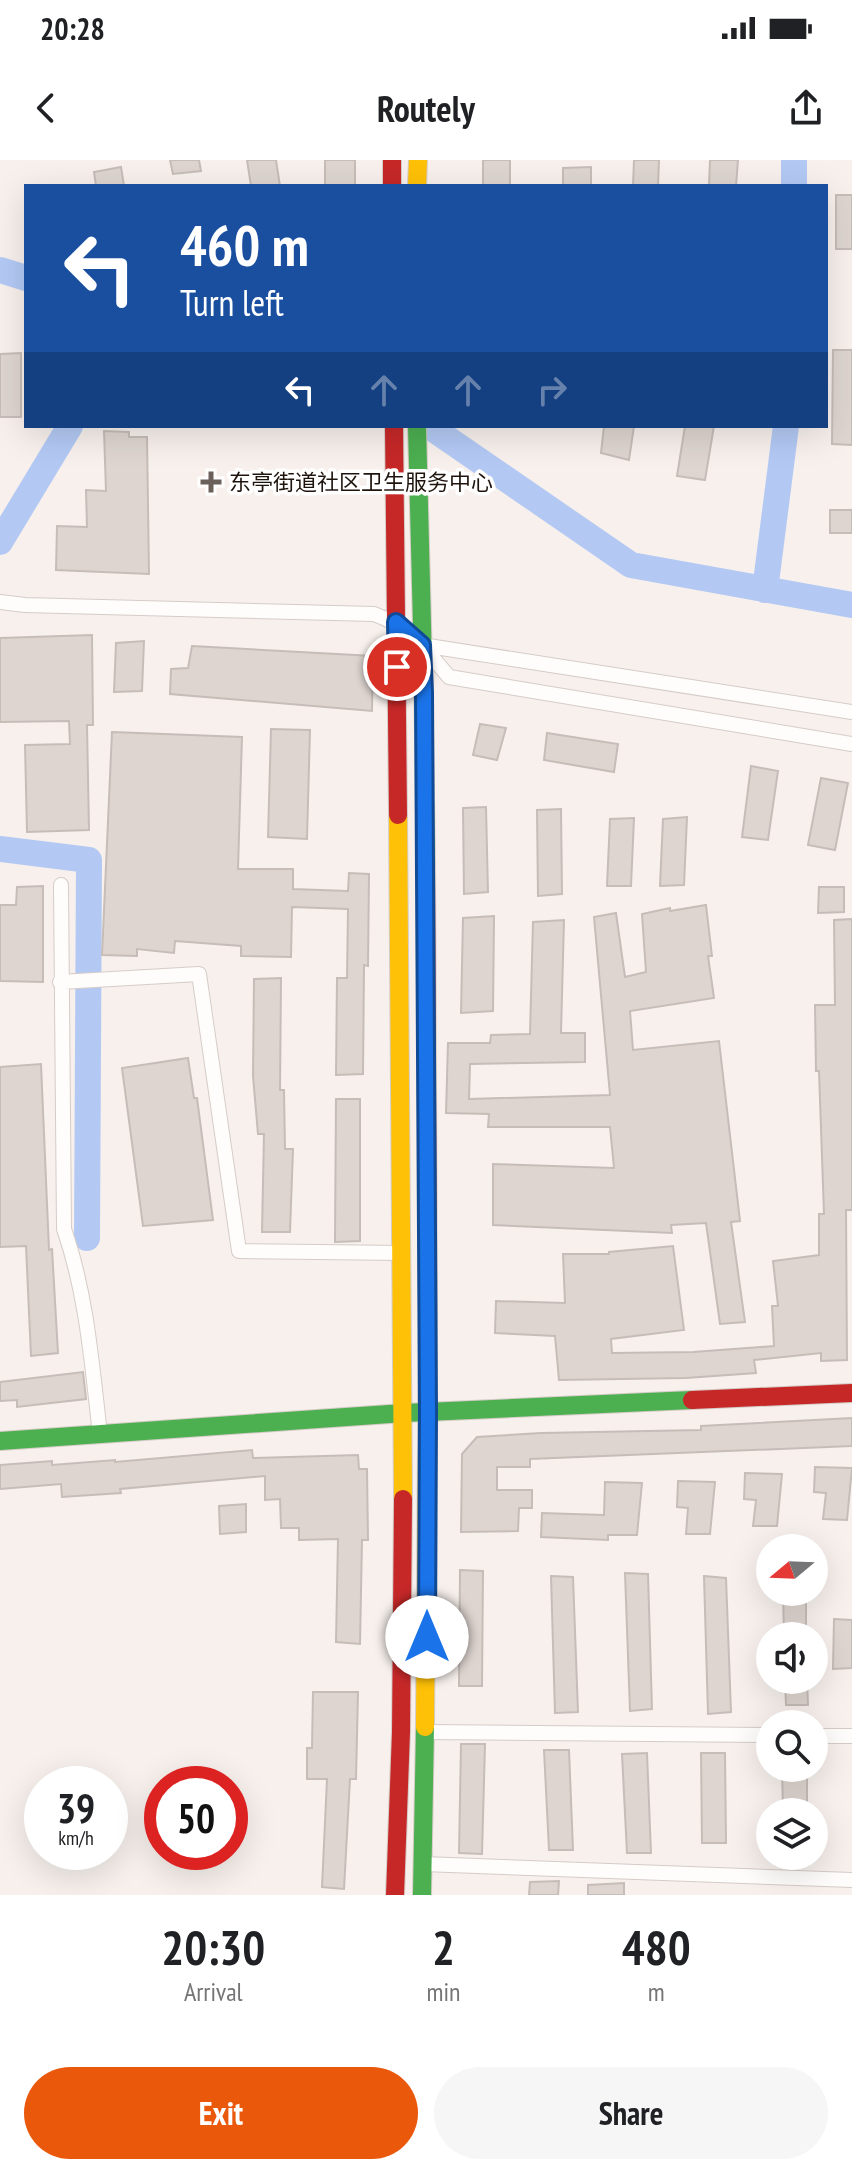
<!DOCTYPE html>
<meta charset="utf-8">
<style>
:root{--surface:#fff;--page:#f6f6f6;--text:#202124;--muted:#757577;--accent:#ea580c}
body{margin:0;font-family:"PT Sans Narrow","Noto Sans SC",sans-serif;background:var(--page);color:var(--text);height:100vh;display:flex;flex-direction:column;font-size:30px;white-space:nowrap}
*{box-sizing:border-box;margin:0}
p{font-size:26px;color:var(--muted)}
.icon{flex:none;width:44px;height:44px;fill:none;stroke:currentColor;stroke-width:2;stroke-linecap:round;stroke-linejoin:round}
.map{position:relative;height:1735px;overflow:hidden}
.panel{display:flex;flex-direction:column;background:var(--surface);flex:1}
.panel>*{flex:none}
.guide{position:absolute;left:24px;top:24px;width:804px;height:244px;border-radius:0px;box-shadow:0 8px 32px #0002;background:#1a4fa0;color:#fff;overflow:hidden}
.needle{width:52px;rotate:251deg}
.fabs{position:absolute;left:756px;top:1374px;display:grid;gap:16px}
.fabs a{display:grid;place-items:center;width:72px;height:72px;border-radius:50%;background:var(--surface);box-shadow:0 8px 32px #0002;font-size:40px}
.speed{position:absolute;left:24px;top:1606px;display:flex;gap:16px;font-size:40px;font-weight:700;text-align:center}
.speed>*{display:grid;place-content:center;width:104px;height:104px;border-radius:50%;background:var(--surface);box-shadow:0 8px 32px #0002;line-height:1}
.speed small{font-size:20px;font-weight:400}
.speed .limit{border:12px solid #d22;background:#fff;color:#111}
.pin{position:absolute;display:grid;place-items:center;width:68px;height:68px;color:#fff;margin:-34px;border:4px solid #fff;border-radius:50%;box-shadow:0 2px 8px #0007}
.me{position:absolute;width:88px;margin:-44px;rotate:0deg;stroke-linejoin:round;filter:drop-shadow(0 0 6px #0008)}
.turn{display:flex;align-items:center;gap:28px;height:168px;padding:0 24px;font-size:36px}
.turn .icon{width:104px;height:104px;stroke-width:2.5}
.turn b{display:block;font-size:56px;line-height:68px}
.lanes{display:flex;align-items:center;height:76px;padding:0 24px;background:#0003;justify-content:center;gap:40px;direction:ltr}
.lanes .off{opacity:.35}
.eta{display:flex;justify-content:space-evenly;align-items:center;height:136px;text-align:center}
.eta b{font-size:48px;font-weight:600;line-height:56px}
.primary-button{display:flex;gap:16px;margin-top:auto;padding:16px 24px}
.primary-button a{flex:1;height:92px;border-radius:48px;background:var(--accent);color:#fff;font-size:32px;font-weight:600;line-height:92px;text-align:center}
.primary-button a+a{background:var(--page);color:var(--text)}
.status{display:flex;justify-content:space-between;align-items:center;height:56px;padding:0 40px;background:var(--surface);direction:ltr}
.status svg{height:22px;fill:currentColor}
header{display:flex;justify-content:space-between;align-items:center;height:104px;padding:0 24px;background:var(--surface);font-size:36px;font-weight:600}
.map>svg:first-child{display:block}
.lines{fill:none;stroke-linecap:round;stroke-linejoin:round}
.river{stroke:#b3c9f4;stroke-width:26}
.building{fill:#ded5d0;stroke:#c6bdb8;stroke-width:2}
.street-casing{stroke:#d5ccc7;stroke-width:16}
.fast-casing{stroke:#d5ccc7;stroke-width:20}
.slow-casing{stroke:#d5ccc7;stroke-width:20}
.jam-casing{stroke:#d5ccc7;stroke-width:20}
.street{stroke:#fefdfc;stroke-width:14}
.fast{stroke:#4caf50;stroke-width:18}
.slow{stroke:#ffc107;stroke-width:18}
.jam{stroke:#c62828;stroke-width:18}
.route-casing{stroke:#114b97;stroke-width:20}
.route{stroke:#1a73e8;stroke-width:14}
.poi-dot{fill:#6a615b;stroke:#fff;stroke-width:3}
.labels{text-anchor:middle;stroke-width:7;stroke-linejoin:round;paint-order:stroke}
.poi-label{font-size:22px;fill:#1e140d;stroke:#fff;text-anchor:start}
</style>
<div class="status"><b>20:28</b><svg viewBox="0 0 49 12"><path d="M0 12V9h3v3zM5 12V6h3v6zM10 12V3h3v9zM15 12V0h3v12zM26 1h20v11H26zM47 4h2v5h-2z"/></svg></div>
<header><svg class="icon" aria-label="back" viewBox="0 0 24 24"><path d="M15 5l-7 7 7 7"/></svg>Routely<svg class="icon" aria-label="share" viewBox="0 0 24 24"><path d="M12 15V3M7 8l5-5 5 5M5 13v7h14v-7"/></svg></header>
<div class="map">
<svg width="852" height="1735" viewBox="0 0 852 1735">
<rect width="100%" height="100%" fill="#f7f0ec"/>
<g class="lines">
<path class="river" d="M794 0V26
M0 110 26 118
M429 266 631 405 852 445
M0 382 70 266
M765 430 786 266
M0 689 89 700 87 1078"/>
</g>
<path class="building" d="M170 0H199L201 11 173 14Z
M247 0H276L280 26H251Z
M325 0H355V26H325Z
M483 0H510V26H483Z
M634 0H659L658 26H633Z
M710 0H738L736 26H709Z
M121 7 124 26H96L94 12Z
M591 7V26H563V8Z
M836 35H852V89H836Z
M833 190H852V285L832 284Z
M21 193V257H0V194Z
M604 266H634L629 300 601 293Z
M685 266H714L705 320 677 316Z
M104 271 129 272V277H147L149 414 56 410 57 366 87 367 86 330 106 331Z
M830 350H852V373H830Z
M92 475 93 565H87L89 670 27 672 25 585 70 584 69 561 0 562V478Z
M144 481 142 531 114 532 116 483Z
M192 486 373 496 372 551 170 534 171 509 188 508Z
M480 564 506 568 497 600 473 595Z
M271 569 310 570 307 679 268 677Z
M112 572 242 577 238 709H293V729L348 731 349 713 369 714 368 806 364 805 363 914 336 915 337 818H347L348 749 292 747 291 797 241 796V786L175 781 174 793 137 789V796L102 795Z
M547 573 618 584 614 612 544 600Z
M751 606 778 611 768 680 742 677Z
M821 618 848 623 835 690 808 685Z
M486 647 488 732 464 734 463 648Z
M561 649 562 734 538 736 537 650Z
M687 657 684 725 660 726 663 659Z
M634 658 631 726H607L610 659Z
M43 726V822L0 821V745H16L17 727Z
M819 727H844V752L818 753Z
M706 745 712 796H708L714 838 630 851 633 890 719 881 740 1061 731 1062 745 1162 720 1164 706 1063 671 1065 672 1073 493 1065V1004L614 1008 610 967H488L489 954 446 953 448 883H490L491 875 530 874 533 762 564 760 561 873H585V902L470 904 469 939 610 935 594 757 616 753 625 817 646 812 642 754 670 748V751Z
M494 756 493 851 461 853 463 758Z
M852 759V1050H846L847 1200 821 1201V1193L754 1200 756 1213 686 1218 559 1220 555 1176 495 1173 496 1141 565 1143 563 1094H609V1092L673 1086 684 1170 611 1179 612 1193 693 1192 774 1186 772 1146H778L773 1101 819 1095V1054H824L819 911H816L815 845H835L834 760Z
M281 818 280 930H284L285 989H293L290 1072H262L264 974H258L253 916 254 819Z
M188 898 194 938H197L213 1060 143 1066 122 908Z
M41 904 49 1090 52 1089 58 1193 31 1196 26 1086 0 1087V907Z
M336 939H360V1081L335 1082Z
M83 1212 86 1239 17 1247V1240L0 1241V1222Z
M852 1258V1286L530 1299V1307H497V1330H532V1348H519L518 1371 461 1372 462 1294 477 1277 541 1273 701 1270V1266Z
M252 1290 253 1298 358 1295 359 1309H367L368 1380H362L360 1484 336 1482 338 1379 299 1380V1368H281L280 1339 265 1340V1316L120 1329 121 1333 62 1337 61 1324 0 1329V1305L52 1301V1305L115 1300V1302Z
M815 1307 852 1308 847 1360 823 1359 826 1333 814 1332Z
M745 1313 782 1314 777 1366H753L756 1340 744 1339Z
M678 1321 715 1322 710 1374H686L688 1348 677 1347Z
M605 1322 642 1323 637 1375H608V1380L541 1377 542 1353 604 1355Z
M246 1344V1372L220 1374 219 1346Z
M460 1410 483 1411 482 1526H459Z
M625 1413 648 1414 652 1549 630 1551Z
M551 1416 573 1417 578 1552 555 1553Z
M704 1416 726 1418 731 1552 708 1554Z
M783 1432H806V1476H784Z
M834 1459 852 1460V1508L833 1509Z
M785 1520H807L808 1545H786Z
M313 1532H358L356 1619H350L344 1729 322 1727 327 1619H307V1588H312Z
M461 1584H485L482 1694 459 1693Z
M544 1590H569L573 1690H549Z
M647 1593 651 1693H627L622 1594Z
M701 1593H725L726 1683H702Z
M782 1608H807V1652H783Z
M559 1721 558 1735H529L530 1722Z
M624 1723V1735H588V1725Z"/>
<g class="lines">
<g class="street-casing">
<path id="street" d="M0 442 25 445 374 454C410 467 425 489 449 517L852 584
M422 485 852 552
M61 725 64 1069C87 1135 92 1206 100 1274
M60 822 199 814 239 1091 403 1093
M426 1572 770 1575
M814 1576H852
M423 1704 852 1720"/>
</g>
<g class="fast-casing">
<path id="fast" d="M417 266 423 505 426 705
M0 1281 404 1253 692 1240
M422 1735 425 1567"/>
</g>
<g class="slow-casing">
<path id="slow" d="M417 26 418 0
M398 655 403 1339
M425 1567 428 1150"/>
</g>
<g class="jam-casing">
<path id="jam" d="M392 0V26
M394 266 398 655
M426 705 428 1150
M692 1240 852 1233
M395 1735 401 1572 403 1339"/>
</g>
<use href="#street" class="street"/>
<use href="#fast" class="fast"/>
<use href="#slow" class="slow"/>
<use href="#jam" class="jam"/>
</g>
<g class="lines">
<g class="route-casing">
<path id="route" d="M397 507 396 462 422 485 424 533 428 1253 427 1477"/>
</g>
<use href="#route" class="route"/>
</g>
<path class="poi-dot" d="M207 310h8v8h8v8h-8v8h-8v-8h-8v-8h8z"/>
<g class="labels">
<g class="poi-label">
<text x="229" y="330">东亭街道社区卫生服务中心</text>
</g>
</g>
</svg>
<div class="fabs">
<a><svg class="needle" viewBox="-14 -14 28 28"><path d="M0-13l5 13h-10z" fill="#e53935"/><path d="M0 13l5-13h-10z" fill="#757577"/></svg></a>
<a><svg class="icon" aria-label="sound" viewBox="0 0 24 24"><path d="M4 9h4l5-4v14l-5-4H4zM17 9q2 3 0 6"/></svg></a>
<a><svg class="icon" aria-label="search" viewBox="0 0 24 24"><circle cx="10" cy="10" r="6"/><path d="M15 15l6 6"/></svg></a>
<a><svg class="icon" aria-label="layers" viewBox="0 0 24 24"><path d="M12 4l9 5-9 5-9-5zM3 14l9 5 9-5"/></svg></a>
</div>
<div class="speed"><div>39<small>km/h</small></div><div class="limit">50</div></div>
<div class="pin" style="left:397px;top:507px;background:#d93025"><svg class="icon" aria-label="arrive" viewBox="0 0 24 24"><path d="M6 21V4h12l-3 4 3 4H6"/></svg></div>
<svg class="me" style="left:427px;top:1477px" viewBox="-20 -20 40 40"><circle r="19" fill="#fff"/><path d="M0-13L10 11 0 6-10 11z" fill="#1a73e8"/></svg>
<div class="guide">
<div class="turn"><svg class="icon" aria-label="left" viewBox="0 0 24 24"><path d="M17 20v-9H6M10 6l-5 5 5 5"/></svg><div><b>460 m</b>Turn left</div></div>
<div class="lanes"><svg class="icon" aria-label="left" viewBox="0 0 24 24"><path d="M17 20v-9H6M10 6l-5 5 5 5"/></svg><svg class="icon off" aria-label="ahead" viewBox="0 0 24 24"><path d="M12 20V5M6 11l6-6 6 6"/></svg><svg class="icon off" aria-label="ahead" viewBox="0 0 24 24"><path d="M12 20V5M6 11l6-6 6 6"/></svg><svg class="icon off" aria-label="right" viewBox="0 0 24 24"><path d="M7 20v-9h11M14 6l5 5-5 5"/></svg></div>
</div>
</div>
<section class="panel">
<div class="eta">
<div><b>20:30</b><p>Arrival</p></div>
<div><b>2</b><p>min</p></div>
<div><b>480</b><p>m</p></div>
</div>
<div class="primary-button"><a>Exit</a><a>Share</a></div>
</section>
